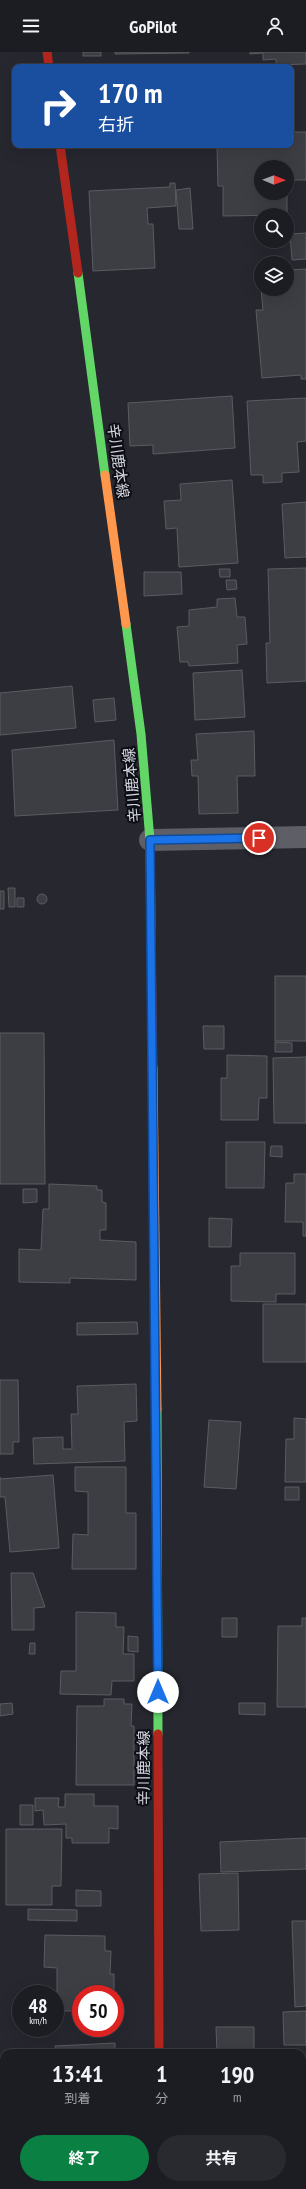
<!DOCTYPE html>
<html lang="ja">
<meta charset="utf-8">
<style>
:root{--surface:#1c1d23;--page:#292a30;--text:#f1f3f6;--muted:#a0a2a6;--line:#3a3b41;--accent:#0b8043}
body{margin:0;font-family:"PT Sans Narrow","Noto Sans JP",sans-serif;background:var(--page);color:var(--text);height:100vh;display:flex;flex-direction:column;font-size:15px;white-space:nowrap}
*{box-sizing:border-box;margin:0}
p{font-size:13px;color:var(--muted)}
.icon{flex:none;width:22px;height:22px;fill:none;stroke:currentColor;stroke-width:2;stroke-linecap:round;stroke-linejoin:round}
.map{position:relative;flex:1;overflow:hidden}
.panel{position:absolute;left:0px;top:1997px;width:306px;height:140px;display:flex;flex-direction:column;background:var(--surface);border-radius:12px 12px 0 0;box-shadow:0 4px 16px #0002,0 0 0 1px var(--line)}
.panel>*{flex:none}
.hud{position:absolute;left:12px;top:12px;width:282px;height:84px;border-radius:8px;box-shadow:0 4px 16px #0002,0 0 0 1px var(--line);background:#1a4fa0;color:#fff;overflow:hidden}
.needle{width:26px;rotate:91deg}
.buttons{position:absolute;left:254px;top:108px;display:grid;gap:8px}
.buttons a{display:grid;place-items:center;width:40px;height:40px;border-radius:50%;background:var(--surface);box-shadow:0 4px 16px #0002,0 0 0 1px var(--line);font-size:20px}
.speed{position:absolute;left:12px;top:1933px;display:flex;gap:8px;font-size:20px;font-weight:700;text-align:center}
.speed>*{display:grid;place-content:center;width:52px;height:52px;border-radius:50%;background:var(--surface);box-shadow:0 4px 16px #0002,0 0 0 1px var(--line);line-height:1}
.speed small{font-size:10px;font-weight:400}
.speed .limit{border:6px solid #d22;background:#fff;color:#111}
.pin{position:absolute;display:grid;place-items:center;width:34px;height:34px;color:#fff;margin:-17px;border:2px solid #fff;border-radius:50%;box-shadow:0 1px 4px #0007}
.me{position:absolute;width:44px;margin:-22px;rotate:0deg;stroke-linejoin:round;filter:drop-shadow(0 0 3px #0008)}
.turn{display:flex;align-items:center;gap:14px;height:84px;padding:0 20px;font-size:18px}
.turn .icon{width:52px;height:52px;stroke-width:2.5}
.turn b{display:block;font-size:28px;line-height:34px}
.eta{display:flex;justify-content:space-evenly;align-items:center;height:68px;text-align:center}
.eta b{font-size:24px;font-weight:700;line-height:28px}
.action{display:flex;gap:8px;margin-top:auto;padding:8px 20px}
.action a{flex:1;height:46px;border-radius:24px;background:var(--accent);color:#fff;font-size:16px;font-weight:700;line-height:46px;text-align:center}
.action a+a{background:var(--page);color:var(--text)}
header{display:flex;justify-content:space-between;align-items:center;height:52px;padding:0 20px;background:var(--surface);font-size:18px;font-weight:700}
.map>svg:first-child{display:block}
.building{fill:#3c3e44;stroke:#5b5c63}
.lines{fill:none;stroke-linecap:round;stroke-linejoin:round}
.street{stroke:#5e5f66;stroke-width:22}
.fast{stroke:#63d668;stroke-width:9}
.slow{stroke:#ff974d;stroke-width:9}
.jam{stroke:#b3261e;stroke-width:9}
.route-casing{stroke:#114b97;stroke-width:10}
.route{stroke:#1a73e8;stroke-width:7}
.labels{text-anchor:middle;stroke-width:4;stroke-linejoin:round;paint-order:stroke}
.street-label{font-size:15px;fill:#d4d6e0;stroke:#0d0e15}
</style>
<header><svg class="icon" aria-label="menu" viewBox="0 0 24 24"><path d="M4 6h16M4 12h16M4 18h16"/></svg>GoPilot<svg class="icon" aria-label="person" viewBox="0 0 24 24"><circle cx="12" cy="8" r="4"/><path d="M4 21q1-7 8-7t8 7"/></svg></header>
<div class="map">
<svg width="306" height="2137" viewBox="0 0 306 2137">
<rect width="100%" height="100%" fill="#26272f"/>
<path class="building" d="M83 0H101V4H83Z
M115 0H189V1L115 2Z
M250 0H306V12L276 13V7L263 8V1L250 2Z
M291 80H306V128H287V115H261V141H287V163L223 164V134H218L217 94 291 93Z
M170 131H175L176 154 147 156 148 172H153L155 216 93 219 89 139 170 135Z
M190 136 193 177H179L176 138Z
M306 181V207L292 208 290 182Z
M306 217V327H301V323L262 326 256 258H263L260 227 261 237H287V218Z
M232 344 235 396 153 402V393L130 394 128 351Z
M306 346V389L297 390 299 420 282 421V430L263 431V423H251L247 349Z
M232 428 238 511 179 515 177 476 166 477 164 449 181 448 180 432Z
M306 450V505L285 506 282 452Z
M306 516V629L267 631 266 591H270L268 517Z
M219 517H230V525H220Z
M144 520H181L182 542 144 544Z
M226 528H236L237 537 227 538Z
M235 546 237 565H245L247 592 237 593 238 611 189 614 188 610H180L177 575 189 574V558L217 555V547Z
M242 618 245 665 195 668 193 621Z
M72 634 76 676 0 683V641Z
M114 646 116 668 95 670 93 648Z
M254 679 255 724H237L238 761 199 762 198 724H192L191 708H198L196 682Z
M114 688 118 758 15 764 12 698Z
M8 836H15V855H9Z
M0 839H4V857H0Z
M37 847a5 5 0 1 1 10 0a5 5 0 1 1-10 0Z
M17 846H24V855H17Z
M275 924H306V989H275Z
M203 974H224V997H204Z
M0 981H44L45 1132H0Z
M275 990 292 991V1000H275Z
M227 1003 267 1004V1046H259L258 1068H221V1026H227Z
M306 1005V1071H274L273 1006Z
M226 1090H265L264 1136H226Z
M271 1094H282V1105L270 1104Z
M294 1122H306V1184H303V1170H285L286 1131H294Z
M49 1132 97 1134V1138H102V1150L106 1151V1178H100V1188L136 1190V1228L70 1226V1231L19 1230V1197L41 1198 43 1157H49Z
M23 1137H37V1150L23 1151Z
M209 1166 232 1167 231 1195H209Z
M240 1201H295V1242H276V1250L231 1249V1214H240Z
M263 1252H306V1310H263Z
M137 1270 138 1282 77 1283V1271Z
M0 1328H18L19 1390H13V1402H0Z
M136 1332 137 1369 124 1370 125 1409 34 1412 33 1386 63 1385V1397H72L71 1362H78L77 1334Z
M294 1366 306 1367V1430H285L286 1387H294Z
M209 1368 241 1370 236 1437 204 1435Z
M75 1415H126V1461H136V1517H72L73 1482 88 1483V1440L75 1439Z
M53 1423 59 1496 10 1500 5 1445H0V1425V1427Z
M285 1435H299V1448H285Z
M11 1521H33L45 1555 34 1556V1578H12Z
M76 1560 116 1561V1575H124L123 1602H134V1629H112L111 1643 60 1642 61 1619H76Z
M222 1566H237V1585H222Z
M302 1566H306V1655H277L278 1574H302Z
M128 1584 138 1585V1600L128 1599Z
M30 1591H35V1602H29Z
M104 1647H124V1652H132L131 1674H134V1733H76L77 1654H104Z
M12 1651 13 1662 0 1664V1652Z
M239 1651H265V1663L239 1662Z
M65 1742H94V1754H118V1777L109 1776V1791H72V1786H66V1772L44 1773 43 1758 35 1759V1746H59L58 1755H65Z
M20 1753H33V1773H20Z
M6 1777H62L61 1834H52V1853H6Z
M306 1786V1817L221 1820 220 1790Z
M238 1821 239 1878 201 1879 199 1822Z
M76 1838 101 1839V1854H76Z
M28 1857 77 1858V1869L28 1868Z
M292 1869H306V1954L295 1955Z
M45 1883 105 1884V1899H111L110 1922H114V1942H81V1959H57V1916L44 1915Z
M306 1959V1993H284L283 1960Z
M216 1975H254V2001H217Z
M115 1991V2001H56L55 1994Z
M0 2077H4V2133H133V2137H0Z
M210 2133H283V2137H210Z"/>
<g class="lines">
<path class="street" d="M150 788 306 785
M302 2061H306"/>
<path class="fast" d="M78 221 105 423
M126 572 141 682 150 788 151 878
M157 1357 158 1682"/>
<path class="slow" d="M105 423 126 572
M153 1015 157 1357"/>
<path class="jam" d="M47 0 49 15
M60 93 78 221
M151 878 153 1015
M158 1682 159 2001
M152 2137 153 2133"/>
</g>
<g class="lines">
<g class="route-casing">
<path id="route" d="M158 1640 150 788 259 786"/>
</g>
<use href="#route" class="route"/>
</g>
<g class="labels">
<g class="street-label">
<text transform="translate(118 409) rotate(82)" y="5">辛川鹿本線</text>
<text transform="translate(132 733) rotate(-95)" y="5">辛川鹿本線</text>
<text transform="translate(144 1716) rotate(-90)" y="5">辛川鹿本線</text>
</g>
</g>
</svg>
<div class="buttons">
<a><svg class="needle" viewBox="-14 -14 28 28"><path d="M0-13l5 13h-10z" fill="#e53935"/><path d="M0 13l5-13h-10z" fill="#a0a2a6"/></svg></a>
<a><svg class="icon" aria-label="search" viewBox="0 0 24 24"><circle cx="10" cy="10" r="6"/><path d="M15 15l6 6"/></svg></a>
<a><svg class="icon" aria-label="layers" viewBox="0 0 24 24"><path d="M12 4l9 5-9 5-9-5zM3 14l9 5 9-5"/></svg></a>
</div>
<div class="speed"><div>48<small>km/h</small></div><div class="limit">50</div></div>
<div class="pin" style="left:259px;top:786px;background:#d93025"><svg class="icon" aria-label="arrive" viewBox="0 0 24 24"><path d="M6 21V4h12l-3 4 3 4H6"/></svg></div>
<svg class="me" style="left:158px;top:1640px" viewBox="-20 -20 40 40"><circle r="19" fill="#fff"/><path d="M0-13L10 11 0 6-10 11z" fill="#1a73e8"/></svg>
<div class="hud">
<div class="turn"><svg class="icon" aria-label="right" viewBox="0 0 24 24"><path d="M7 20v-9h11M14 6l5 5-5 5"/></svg><div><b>170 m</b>右折</div></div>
</div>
<section class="panel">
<div class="eta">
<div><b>13:41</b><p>到着</p></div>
<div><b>1</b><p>分</p></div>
<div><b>190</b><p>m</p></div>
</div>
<div class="action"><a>終了</a><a>共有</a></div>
</section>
</div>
